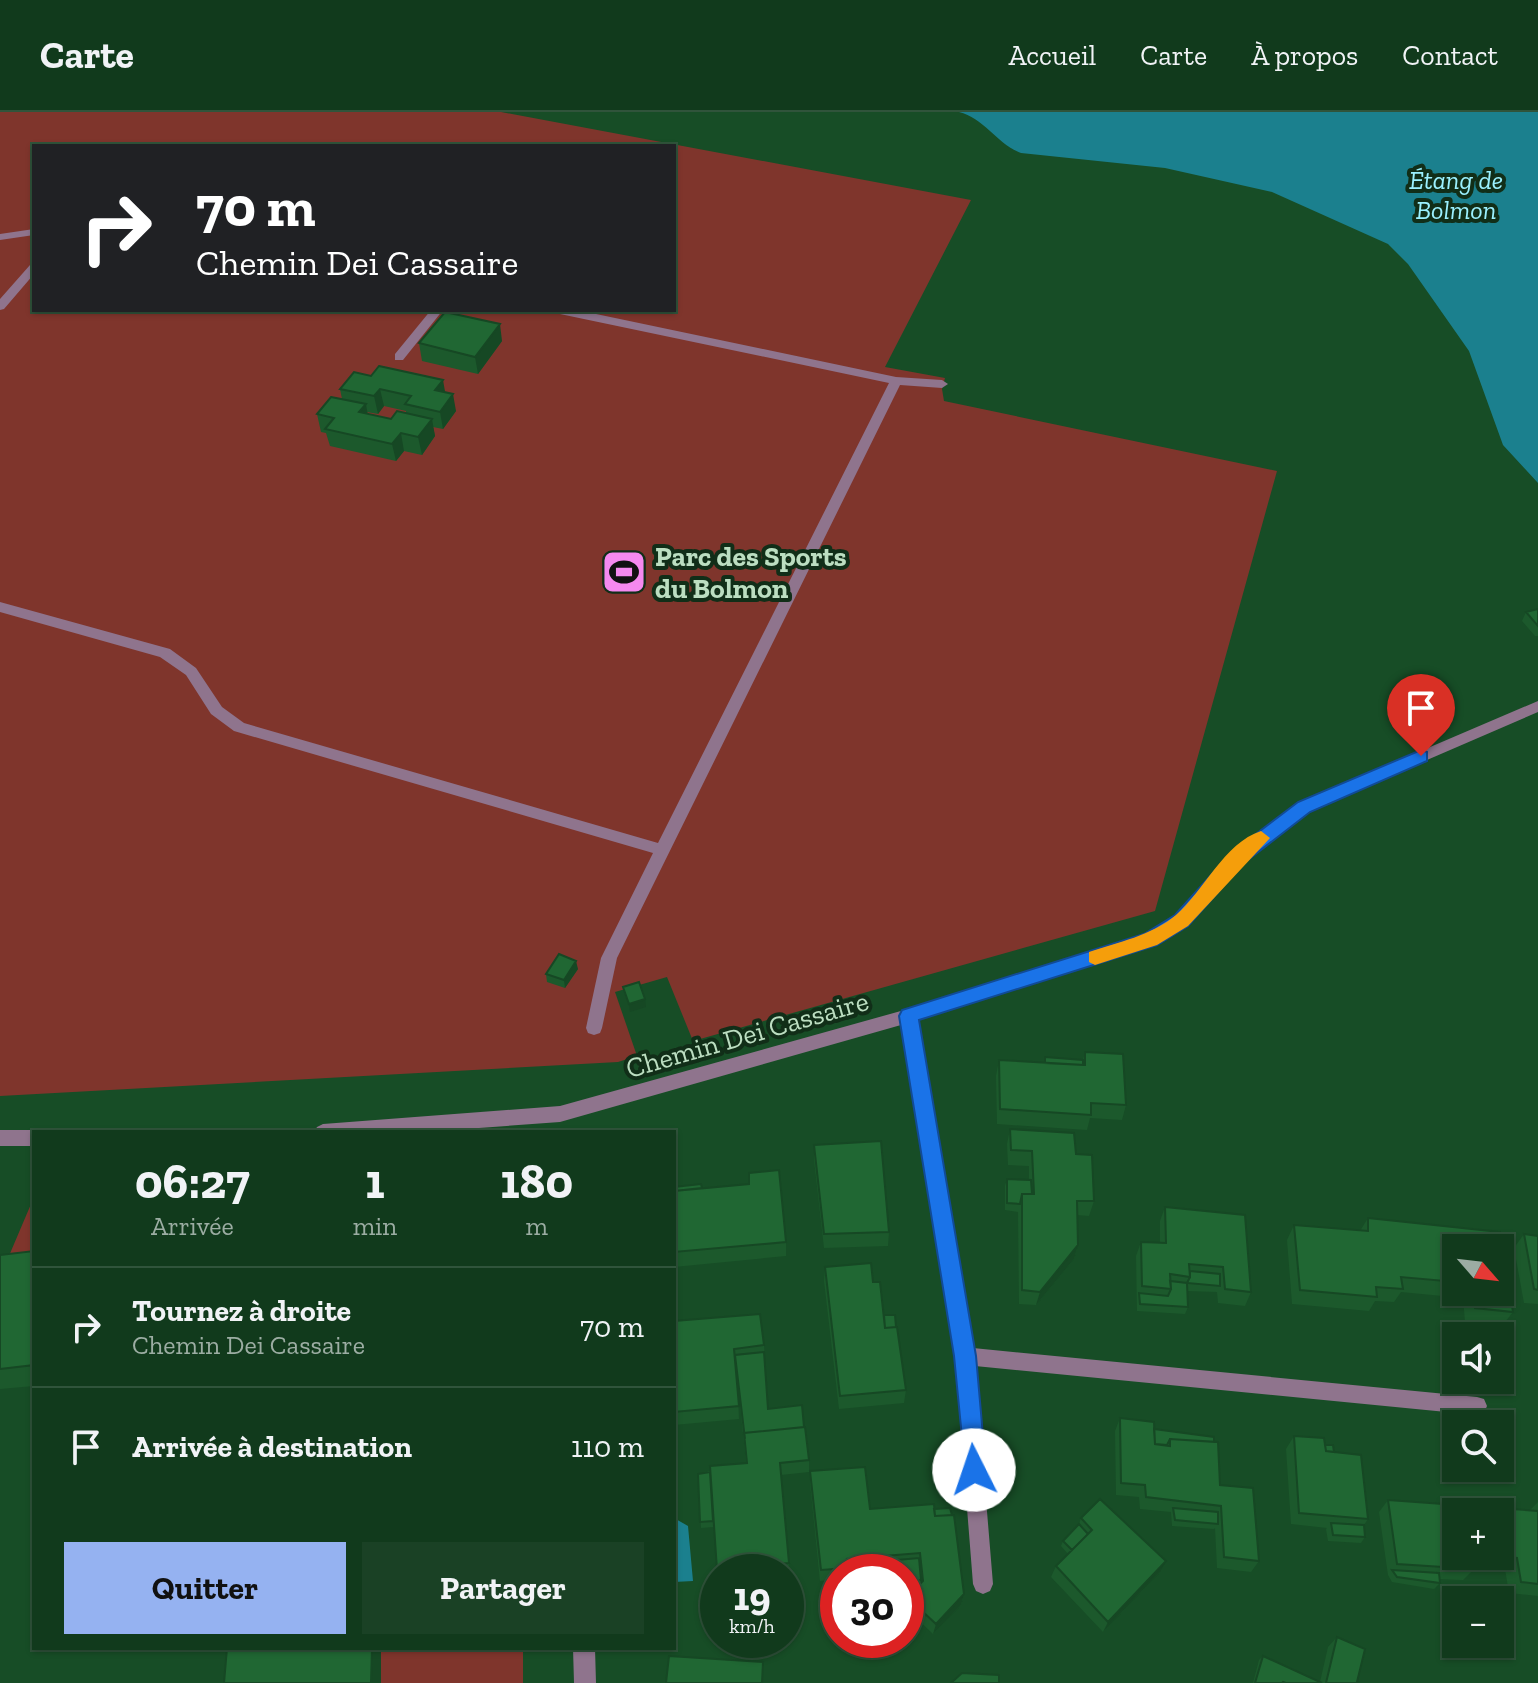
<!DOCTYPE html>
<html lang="fr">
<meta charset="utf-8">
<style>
:root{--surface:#113a1c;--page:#1a4125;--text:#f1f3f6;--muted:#9cada3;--line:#30543b;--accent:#95b2f1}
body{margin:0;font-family:"Zilla Slab",serif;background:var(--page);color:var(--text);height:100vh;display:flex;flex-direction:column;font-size:30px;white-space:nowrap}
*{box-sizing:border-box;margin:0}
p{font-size:26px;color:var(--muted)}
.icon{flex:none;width:44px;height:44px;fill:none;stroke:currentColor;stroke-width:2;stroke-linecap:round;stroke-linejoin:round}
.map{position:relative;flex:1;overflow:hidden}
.side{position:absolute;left:32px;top:1018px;width:644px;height:520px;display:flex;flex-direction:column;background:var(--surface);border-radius:0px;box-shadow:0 2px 6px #0004,0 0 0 2px var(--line)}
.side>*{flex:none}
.hud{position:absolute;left:32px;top:32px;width:644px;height:168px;border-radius:0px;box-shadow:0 2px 6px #0004,0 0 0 2px var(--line);background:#202124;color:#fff;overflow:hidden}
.needle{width:52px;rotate:118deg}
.controls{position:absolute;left:1442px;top:1122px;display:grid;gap:16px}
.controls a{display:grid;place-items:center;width:72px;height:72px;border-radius:0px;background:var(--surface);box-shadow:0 2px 6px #0004,0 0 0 2px var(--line);font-size:40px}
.speed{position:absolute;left:700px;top:1442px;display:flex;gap:16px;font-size:40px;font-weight:700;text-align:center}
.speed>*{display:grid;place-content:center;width:104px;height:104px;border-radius:50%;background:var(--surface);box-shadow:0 2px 6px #0004,0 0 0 2px var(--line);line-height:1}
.speed small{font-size:20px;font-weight:400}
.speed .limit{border:12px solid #d22;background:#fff;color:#111}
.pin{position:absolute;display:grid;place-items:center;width:68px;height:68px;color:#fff;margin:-82px -34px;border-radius:50% 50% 50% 0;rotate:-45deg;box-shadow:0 0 8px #0007}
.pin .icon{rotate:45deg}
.me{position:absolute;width:88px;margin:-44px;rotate:356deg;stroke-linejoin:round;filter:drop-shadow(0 0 6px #0008)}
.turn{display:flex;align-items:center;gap:28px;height:168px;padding:0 32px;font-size:36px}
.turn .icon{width:104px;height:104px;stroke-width:2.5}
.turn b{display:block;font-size:56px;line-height:68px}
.eta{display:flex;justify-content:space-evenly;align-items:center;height:136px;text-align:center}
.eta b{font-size:48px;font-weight:700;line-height:56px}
.primary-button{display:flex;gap:16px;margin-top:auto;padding:16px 32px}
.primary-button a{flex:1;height:92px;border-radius:0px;background:var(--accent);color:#111;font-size:32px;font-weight:700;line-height:92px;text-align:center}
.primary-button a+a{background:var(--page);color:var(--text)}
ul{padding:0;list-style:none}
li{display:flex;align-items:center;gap:24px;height:120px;padding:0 32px;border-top:2px solid var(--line)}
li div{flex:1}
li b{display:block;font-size:30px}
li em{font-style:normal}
header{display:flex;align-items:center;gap:48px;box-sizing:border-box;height:112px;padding:0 40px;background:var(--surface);border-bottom:2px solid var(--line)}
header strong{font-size:38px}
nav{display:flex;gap:44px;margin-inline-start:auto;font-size:28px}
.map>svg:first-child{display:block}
.green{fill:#7f352c;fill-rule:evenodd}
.water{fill:#1b808e}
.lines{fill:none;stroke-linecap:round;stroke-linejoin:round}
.service{fill:#8f748d;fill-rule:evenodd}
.minor{fill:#8f748d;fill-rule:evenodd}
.wall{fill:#1c592c;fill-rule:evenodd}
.shaded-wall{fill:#164824}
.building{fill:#206733;stroke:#164824;stroke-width:2}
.route{fill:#1a73e8;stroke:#114b97;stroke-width:2}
.slow{fill:#f59e0b}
.labels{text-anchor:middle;stroke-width:8;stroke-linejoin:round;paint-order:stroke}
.far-water-label{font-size:26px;font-style:italic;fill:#9bf1ff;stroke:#112e18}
.poi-label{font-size:28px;font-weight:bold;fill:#bcdec1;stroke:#112e18;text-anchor:start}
.street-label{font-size:28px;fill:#bcdec1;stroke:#112e18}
</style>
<header>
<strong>Carte</strong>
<nav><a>Accueil</a><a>Carte</a><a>À propos</a><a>Contact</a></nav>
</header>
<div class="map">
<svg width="1538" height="1571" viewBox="0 0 1538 1571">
<rect width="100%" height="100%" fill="#174d26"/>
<path class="green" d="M0 0H501L971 88 885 255 945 266 942 277 944 289 1277 359 1155 799 693 929 667 865 615 880 637 944 618 950 0 984ZM34 34H674V198H34Z
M34 1085V1162L0 1165Z
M381 1536H523V1571H381Z"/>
<path class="water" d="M959 0H1538V371L1503 333 1469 239 1408 152 1388 132 1272 80 1165 56 1021 41C997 32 984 6 959 0Z
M674 1406 688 1414 693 1469 674 1470Z"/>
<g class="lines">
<path class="service" d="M34 117V123L0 128V122Z
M34 152V162L4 197 0 198V187L30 153Z
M431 198H443L403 248H395V242Z
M554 198H577L896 265 942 268 948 272 942 276 900 273 617 846 602 916 600 921 594 923 588 921 586 916 601 846 653 741 234 619 211 602 186 563 160 545 0 500V490L170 537 196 556 222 595 244 611 658 731 889 271 560 202Z"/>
<path class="minor" d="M1538 589V600L1309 699 1243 750 1188 814 1157 833 917 908 973 1236 1477 1285 1484 1287 1487 1294 1484 1301 1477 1303 975 1254 993 1472 990 1479 983 1482 976 1479 973 1472 955 1244 901 913 560 1010 424 1020H314L317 1015 323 1012 560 994 908 897 1146 823 1176 804 1231 742 1299 691Z
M0 1018H34L39 1020H34V1034H0Z
M573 1536H595L596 1571H574Z"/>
</g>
<path class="wall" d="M502 229 478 262 422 249 419 231Z
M354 260 445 280 456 299 443 317 433 315 435 324 422 343 404 339 396 349 330 334 326 321 321 320 317 302 342 287 340 277ZM384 294 406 299V301L391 307 368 302 367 300 378 302Z
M1538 497V524H1535L1522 509 1526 500Z
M578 857 565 876 547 870 546 862Z
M1085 940 1126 993 1122 1008 1090 1006 1087 1018 997 1012 996 964 999 948 1044 951 1045 945 1083 948Z
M1010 1017 1076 1042 1094 1089 1089 1104 1077 1103 1078 1133 1074 1147 1036 1193 1019 1192 1018 1100 1005 1098V1074L1007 1067 1029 1068V1054L1008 1053 1007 1032Z
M814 1033 889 1120 888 1134 824 1136 814 1048Z
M674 1075 702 1076 786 1130V1144L674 1155Z
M1165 1095 1251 1180 1245 1194 1218 1191 1217 1180 1187 1179 1188 1195 1185 1202 1137 1199 1136 1144 1141 1130 1160 1131V1109Z
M1368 1106 1500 1120 1513 1200 1502 1214 1465 1210 1463 1186 1401 1180 1394 1190 1375 1189 1369 1199 1292 1192 1287 1128 1294 1113 1360 1119ZM1456 1136 1500 1180H1456Z
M1524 1122 1538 1124V1192L1524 1191 1514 1136Z
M34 1139V1274L0 1277V1143Z
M825 1155 873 1170 884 1203 896 1215 906 1278 904 1291 839 1297 824 1169Z
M674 1209 764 1233 768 1297 804 1315 809 1348V1360L781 1363 789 1451 788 1462H786V1460H718V1468L714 1415 701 1416 698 1362 746 1351 737 1265 739 1307 674 1313Z
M1120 1306 1154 1317 1214 1325 1220 1373 1259 1449 1251 1460 1217 1456 1215 1416 1214 1417 1172 1414 1171 1400 1140 1397 1139 1385 1116 1383 1115 1319Z
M1294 1324 1334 1340 1368 1407 1364 1413 1365 1425 1361 1431 1328 1429 1326 1417 1327 1416 1291 1412 1286 1337Z
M810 1359 870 1397H934L964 1482 961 1493 933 1522 906 1496 907 1485 919 1473 906 1474V1460H874V1455L847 1457V1460H838V1467L820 1469 810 1371Z
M1388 1388 1529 1399 1538 1390V1484L1509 1481 1505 1457 1473 1453 1474 1457 1463 1468 1439 1467 1440 1471 1434 1477 1392 1470 1388 1463 1379 1400ZM1500 1400V1444H1456Z
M1081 1406 1160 1460 1103 1520 1051 1465 1056 1454 1068 1442 1061 1434 1063 1429 1079 1412Z
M1337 1525 1357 1570 1359 1571H1253L1259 1548 1263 1544 1320 1570 1328 1535Z"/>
<path class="shaded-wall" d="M500 212 502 229 478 262 475 245Z
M443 268 446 285 435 278Z
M380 277 384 294 378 302 374 284Z
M453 282 456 299 443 317 440 300Z
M366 292 369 310 359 300Z
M432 307 435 324 422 343 418 325Z
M401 321 404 339 396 349 392 332Z
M576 849 578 857 565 876 564 868Z
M645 887 646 895 630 900 629 892Z
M1078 1133 1074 1147 1036 1193 1040 1180Z
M1166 1449 1160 1460 1103 1520 1108 1510Z
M964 1482 961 1493 933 1522 936 1512Z
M372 1536H381V1571H371Z"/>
<path class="building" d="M445 200 500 212 475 245 419 231Z
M379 254 443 268 435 278 453 282 440 300 405 292 411 284 380 277 374 284 340 277 354 260 371 264Z
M331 285 366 292 359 300 391 307 397 299 432 307 418 325 401 321 392 332 325 317 334 306 317 302Z
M1538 497V514L1526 500Z
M559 842 576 849 564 868 546 862Z
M639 870 645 887 629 892 623 875Z
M1085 940 1123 942 1126 993 1091 991V1003L1000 997 999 948 1085 953Z
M1045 945 1083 948V953L1045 951Z
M1010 1017 1074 1021 1076 1042 1092 1043 1094 1089H1077L1078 1133 1040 1180 1022 1178V1082H1034L1032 1039 1011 1038Z
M881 1029 889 1120 824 1122 814 1033Z
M779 1058 786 1130 674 1140V1079L749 1072V1061Z
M1007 1067 1031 1068 1032 1082H1022L1020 1092 1007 1091Z
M701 1072 702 1076 674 1079V1075Z
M1165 1095 1245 1103 1251 1180 1225 1177 1223 1155 1189 1152 1190 1165 1170 1162 1171 1177 1142 1174 1141 1130 1166 1131Z
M1368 1106 1500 1120 1513 1200 1475 1196 1473 1180H1500V1136H1456V1170L1401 1165 1403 1177 1376 1175 1377 1185 1300 1178 1294 1113 1368 1119Z
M1524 1122 1538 1124V1178L1534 1177Z
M34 1139V1253L0 1257V1143Z
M871 1151 873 1170H880L885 1216 897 1215 906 1278 840 1284 825 1155Z
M1190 1159 1220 1162V1174L1187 1171 1190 1165Z
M1170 1169 1187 1171 1188 1195 1140 1192 1139 1181 1168 1184 1171 1177Z
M760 1202 764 1233 734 1237 739 1294 674 1300V1209Z
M884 1203H895L896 1215 885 1216Z
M764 1240 768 1297 802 1293 804 1315 744 1321 745 1327 735 1243Z
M1120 1306 1154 1310 1155 1332 1170 1334V1327L1218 1330 1220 1373 1253 1376 1259 1449 1224 1445 1221 1394 1146 1385 1145 1373 1121 1371Z
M805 1315 809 1348 780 1351 789 1451 717 1458 710 1354 747 1351 744 1321Z
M1154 1317 1214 1325V1330L1170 1327 1167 1333 1155 1332Z
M1294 1324 1324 1326 1326 1339 1361 1343 1368 1407 1299 1401Z
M1325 1333H1333L1334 1340 1326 1339Z
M865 1355 870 1397 934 1392 935 1404 954 1403 964 1482 936 1512 907 1485 923 1469 920 1441 847 1447 848 1456 821 1458 810 1359Z
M710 1360 713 1409 700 1410 698 1362Z
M1100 1387 1166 1449 1108 1510 1056 1454 1092 1418 1081 1406Z
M1388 1388 1538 1399V1472L1521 1470 1517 1446 1498 1444H1500V1400H1456V1444H1472L1474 1457 1397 1452Z
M950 1396 952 1403 935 1404 934 1397Z
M1173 1396 1218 1400V1412L1175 1408Z
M1331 1411 1364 1413 1365 1425 1333 1423Z
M1079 1412 1088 1422 1072 1438 1063 1429Z
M919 1446 921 1468 906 1469V1460H875L874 1450Z
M1392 1458 1439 1461 1440 1471 1397 1465Z
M1337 1525 1365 1537 1357 1570 1359 1571H1326Z
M227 1536H372L371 1571H224Z
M669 1544 763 1550 762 1571H666Z
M1263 1544 1322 1571H1286L1283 1570 1282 1571H1255Z
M962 1561 999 1563V1571H951Z"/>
<path class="route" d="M1421 638 1427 640V649L1310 700 1244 751 1188 814 1157 833 919 908 976 1244 986 1358 982 1366 974 1369 966 1366 954 1244 899 904 902 898 1144 822 1175 803 1231 741 1298 690Z"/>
<path class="slow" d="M1261 719 1270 726 1188 814 1157 833 1095 853 1089 850V840C1118 830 1151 824 1176 803 1204 779 1224 731 1261 719Z"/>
<defs>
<g id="stadium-square" transform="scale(2.3)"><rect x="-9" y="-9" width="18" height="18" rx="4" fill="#f589ef" stroke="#112e18"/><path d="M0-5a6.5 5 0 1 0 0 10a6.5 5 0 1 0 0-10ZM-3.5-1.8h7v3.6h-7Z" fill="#111"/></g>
</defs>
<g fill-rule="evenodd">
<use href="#stadium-square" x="624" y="460"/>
</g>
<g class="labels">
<g class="far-water-label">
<text x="1456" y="77">Étang de<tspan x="1456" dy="30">Bolmon</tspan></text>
</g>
<g class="poi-label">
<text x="655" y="454">Parc des Sports<tspan x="655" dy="32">du Bolmon</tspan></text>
</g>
<g class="street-label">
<text transform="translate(747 922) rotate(-16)" y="10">Chemin Dei Cassaire</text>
</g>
</g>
</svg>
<div class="controls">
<a><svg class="needle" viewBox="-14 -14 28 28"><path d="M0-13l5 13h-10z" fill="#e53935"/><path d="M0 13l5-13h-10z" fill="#9cada3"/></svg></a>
<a><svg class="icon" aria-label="sound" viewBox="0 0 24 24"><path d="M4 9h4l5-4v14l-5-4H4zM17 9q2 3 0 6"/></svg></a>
<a><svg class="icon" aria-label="search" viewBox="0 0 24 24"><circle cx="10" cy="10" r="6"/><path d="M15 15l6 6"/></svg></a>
<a>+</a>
<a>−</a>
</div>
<div class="speed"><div>19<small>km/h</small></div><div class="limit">30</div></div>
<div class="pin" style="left:1421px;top:644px;background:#d93025"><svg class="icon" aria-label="arrive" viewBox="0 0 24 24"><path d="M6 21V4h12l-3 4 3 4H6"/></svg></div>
<svg class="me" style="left:974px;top:1358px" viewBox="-20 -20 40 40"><circle r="19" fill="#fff"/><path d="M0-13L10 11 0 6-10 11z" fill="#1a73e8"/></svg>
<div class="hud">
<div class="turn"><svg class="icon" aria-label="right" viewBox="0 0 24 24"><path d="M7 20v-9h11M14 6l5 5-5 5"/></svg><div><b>70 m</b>Chemin Dei Cassaire</div></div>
</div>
<section class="side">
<div class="eta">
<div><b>06:27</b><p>Arrivée</p></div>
<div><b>1</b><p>min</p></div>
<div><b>180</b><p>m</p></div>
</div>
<ul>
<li><svg class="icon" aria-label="right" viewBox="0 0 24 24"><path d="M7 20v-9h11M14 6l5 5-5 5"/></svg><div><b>Tournez à droite</b><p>Chemin Dei Cassaire</p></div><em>70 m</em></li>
<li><svg class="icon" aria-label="arrive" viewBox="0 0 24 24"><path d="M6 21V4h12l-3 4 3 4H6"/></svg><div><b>Arrivée à destination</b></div><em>110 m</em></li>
</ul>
<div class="primary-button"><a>Quitter</a><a>Partager</a></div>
</section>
</div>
